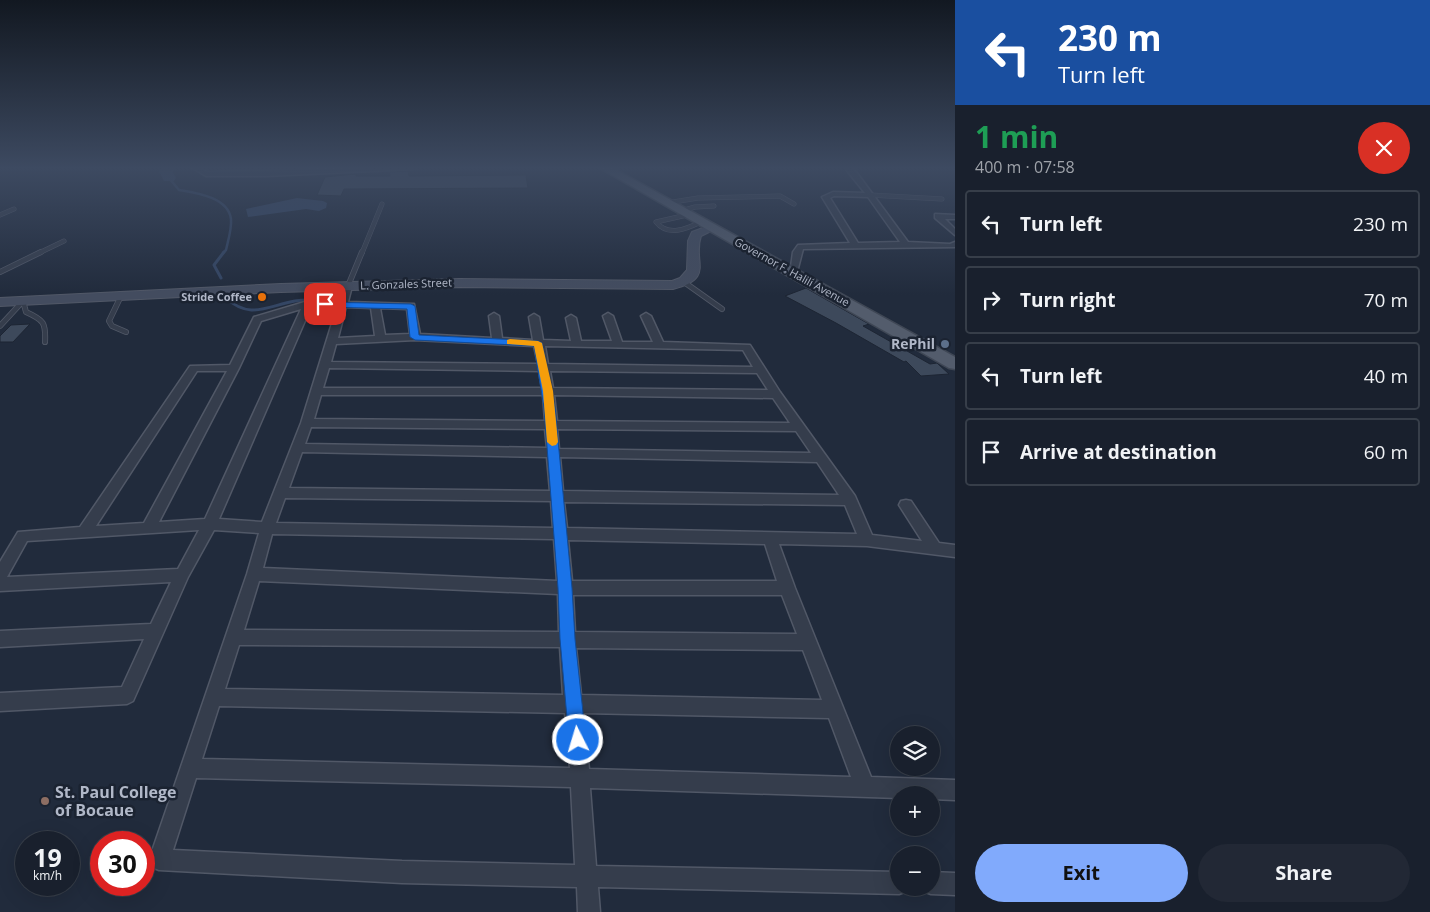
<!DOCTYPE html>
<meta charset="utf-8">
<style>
:root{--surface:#19202d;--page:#222835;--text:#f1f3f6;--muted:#9fa3aa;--line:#373e49;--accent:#81aafc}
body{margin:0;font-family:"Open Sans",sans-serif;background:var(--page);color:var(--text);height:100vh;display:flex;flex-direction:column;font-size:19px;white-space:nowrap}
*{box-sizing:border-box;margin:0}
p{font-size:16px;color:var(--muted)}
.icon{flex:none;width:28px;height:28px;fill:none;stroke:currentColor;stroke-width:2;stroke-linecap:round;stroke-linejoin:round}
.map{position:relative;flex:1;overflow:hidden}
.details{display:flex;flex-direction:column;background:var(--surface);width:475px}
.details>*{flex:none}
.banner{background:#1a4fa0;color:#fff;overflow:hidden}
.controls{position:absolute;left:890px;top:726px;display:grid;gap:10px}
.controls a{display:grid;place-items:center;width:50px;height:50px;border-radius:50%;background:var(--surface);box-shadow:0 5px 20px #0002,0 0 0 1px var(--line);font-size:25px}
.speed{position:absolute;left:15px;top:831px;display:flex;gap:10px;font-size:25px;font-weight:700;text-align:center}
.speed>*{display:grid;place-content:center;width:65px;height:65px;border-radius:50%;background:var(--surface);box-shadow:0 5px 20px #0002,0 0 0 1px var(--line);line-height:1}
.speed small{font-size:12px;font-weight:400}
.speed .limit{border:8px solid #d22;background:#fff;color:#111}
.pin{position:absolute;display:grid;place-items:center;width:42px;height:42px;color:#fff;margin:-21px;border-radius:10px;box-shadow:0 2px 8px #0006}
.me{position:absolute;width:55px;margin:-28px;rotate:355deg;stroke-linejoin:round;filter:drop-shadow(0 0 4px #0008)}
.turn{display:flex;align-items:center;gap:18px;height:105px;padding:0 20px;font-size:22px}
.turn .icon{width:65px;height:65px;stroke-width:2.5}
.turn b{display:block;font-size:35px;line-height:42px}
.round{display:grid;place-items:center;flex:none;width:52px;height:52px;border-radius:26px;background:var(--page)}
.summary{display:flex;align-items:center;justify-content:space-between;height:85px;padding:0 20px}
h1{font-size:30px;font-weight:700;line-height:38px;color:#1e9e55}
.button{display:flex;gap:10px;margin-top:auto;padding:10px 20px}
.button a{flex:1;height:58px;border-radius:30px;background:var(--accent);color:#111;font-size:20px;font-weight:700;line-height:58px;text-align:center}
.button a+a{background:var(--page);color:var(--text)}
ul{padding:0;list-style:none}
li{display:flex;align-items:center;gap:15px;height:68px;margin:0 10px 8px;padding:0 10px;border:2px solid var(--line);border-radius:5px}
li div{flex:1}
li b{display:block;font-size:19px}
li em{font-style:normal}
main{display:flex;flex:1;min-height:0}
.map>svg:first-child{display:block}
.water{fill:#344664}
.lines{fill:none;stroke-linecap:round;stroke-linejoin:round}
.stream-far1{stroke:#344664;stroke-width:2.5}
.stream{stroke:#344664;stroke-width:3}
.river{fill:#344664;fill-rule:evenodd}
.building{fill:#3d495b;stroke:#1d2533}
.lane-far1-casing{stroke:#515867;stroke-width:5}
.lane-casing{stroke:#515867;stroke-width:6}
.street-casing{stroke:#515867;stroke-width:3}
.secondary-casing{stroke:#515867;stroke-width:2}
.primary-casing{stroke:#3f4755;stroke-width:3}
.lane-far1{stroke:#353d4c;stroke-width:4}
.lane{stroke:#353d4c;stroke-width:4.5}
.street{fill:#353d4c;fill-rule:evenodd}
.secondary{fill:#434c5f;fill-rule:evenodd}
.primary{fill:#535c6c;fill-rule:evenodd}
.route{fill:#1a73e8;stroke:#114b97}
.slow{fill:#f59e0b}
.food-dot{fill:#e8710a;stroke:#1b2331;stroke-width:2}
.service-dot{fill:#5c6f8a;stroke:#1b2331;stroke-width:2}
.education-dot{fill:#8d6e63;stroke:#1b2331;stroke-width:2}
.labels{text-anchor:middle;stroke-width:5;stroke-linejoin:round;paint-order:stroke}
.far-street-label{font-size:11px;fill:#b1b8c8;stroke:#1b2331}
.far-poi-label{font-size:11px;font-weight:bold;fill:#b1b8c8;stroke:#1b2331;text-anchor:end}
.poi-label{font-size:14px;font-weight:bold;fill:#b1b8c8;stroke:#1b2331;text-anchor:end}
.near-poi-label{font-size:16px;font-weight:bold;fill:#b1b8c8;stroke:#1b2331;text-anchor:start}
</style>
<main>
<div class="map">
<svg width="955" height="912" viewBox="0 0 955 912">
<rect width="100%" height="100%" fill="#212b3c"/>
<path class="water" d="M297 198 323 201 327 203 326 208 319 211 306 209 248 217 246 209Z"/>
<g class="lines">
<path class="stream-far1" d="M169 178 179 190C196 193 228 197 231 219 232 228 228 241 226 250L223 253"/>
<path class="stream" d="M221 278 214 265 224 252
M226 298C250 320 267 306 295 301 307 299 318 300 330 302"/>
<path class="river" d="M163 167H176L173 172 176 178 174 181H164L159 171Z"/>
</g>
<path class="building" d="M408 171 409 176 526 175 528 188 344 189 341 196 317 195 325 177 356 174V176H390L389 172Z
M806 288 869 324 863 326 930 364 937 363 949 374 921 376 906 361 904 362 836 323 785 296Z
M30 324 13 342H0V336L11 325Z"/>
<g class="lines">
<g class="lane-far1-casing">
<path id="lane-far1" d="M870 195 942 199
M667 203 698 198 780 196 794 204
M681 211 695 207 714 206
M0 215 14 209
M687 215 656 222C668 237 686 229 701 222
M39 253 64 241
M362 253 382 204"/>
</g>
<g class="lane-casing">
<path id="lane" d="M0 272 41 252
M684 282 722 309
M348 286 362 252
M121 296 109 321 112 326 126 332
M23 301 26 312C44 320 46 323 45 342
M0 326 23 301"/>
</g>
<g class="street-casing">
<path id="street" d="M191 167H198L207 172 417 167 414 169 267 176H206Z
M844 167H851L857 173 908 242 950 244 955 242V247L803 249 797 272 790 274 793 252 798 245 850 243 822 197 833 192 865 193ZM834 196 868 197 900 242 858 243 830 198Z
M935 214 955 215V219H945L955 229V235L935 218Z
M348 283 352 286 348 302 414 304 420 334 492 338 489 316 494 313 499 316 502 338 533 340 529 317 534 314 539 317 543 340 571 341 566 318 571 315 576 318 581 341H612L603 316 608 313 613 316 622 342H653L641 316 646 313 651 316 663 342 750 345 780 392 855 496 872 535 922 541 899 505 901 501 906 500 911 501 939 543 955 545V557L867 546 779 544 795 588 871 777 955 780V800L931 799V795H899V798L590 788 596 866 899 872V888H908L907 891 899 894 598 887 600 912H578L577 887 402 883 159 870 152 867 149 860 247 574 259 533 214 530 188 577 133 701 127 704 0 711V693L122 687 144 639 0 647V631L151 624 171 582 0 591V562L18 532 80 527 190 366 230 365 254 317 308 301 339 302 344 286ZM311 307H337L301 423 262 522 219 519ZM346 307 371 308 375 336 338 338ZM380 308 407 309 410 334 385 335ZM301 309 205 519 159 522 239 368 261 321ZM415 340 534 346 538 364 331 362 336 344ZM545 346 743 350 753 367 548 364ZM329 368 539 371 542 388H323ZM197 371H227L144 523 96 526ZM550 371 757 373 768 390 553 388ZM321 395H543L545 421 314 419ZM554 395 773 398 790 423 557 421ZM311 427 545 429 547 448 305 444ZM557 429 796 431 811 453 559 449ZM302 452 547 457 550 491 289 488ZM560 457 817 462 839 495 563 491ZM285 498 551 501 553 528 276 523ZM564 502 845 505 857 534 567 528ZM199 530 178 569 7 577 27 541ZM272 534 554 539 557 581 263 568ZM568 540 765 544 777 581H572ZM259 581 558 594 559 632 244 630ZM573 595H782L797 634 575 632ZM239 645 560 647 563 695 225 689ZM576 648 803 650 822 700 581 695ZM219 706 565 713 570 768 202 759ZM583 713 829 718 851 777 589 769ZM196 778 571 787 575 865 402 861 173 850Z
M931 872 955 873V895L931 894 923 891 922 888H931Z"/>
</g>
<g class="secondary-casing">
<path id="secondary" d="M711 225 717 228 701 236C692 262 716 278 673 289L459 287 281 292 0 306V298L281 284 459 279 672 281 680 278 687 270 688 241 692 232Z"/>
</g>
<g class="primary-casing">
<path id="primary" d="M598 167H611L955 357V369L949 368Z"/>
</g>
<use href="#lane-far1" class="lane-far1"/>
<use href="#lane" class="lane"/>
<use href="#street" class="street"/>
<use href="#secondary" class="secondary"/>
<use href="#primary" class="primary"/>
</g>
<linearGradient id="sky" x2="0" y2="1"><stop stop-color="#121821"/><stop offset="0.57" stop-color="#3d4a61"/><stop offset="1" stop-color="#3d4a61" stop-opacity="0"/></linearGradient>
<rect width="955" height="295" fill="url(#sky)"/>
<path class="route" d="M322 302 411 304 415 306 419 335 538 341 542 343 555 408 572 588 575 639 586 740 583 746 578 749 572 746 569 740 560 639 558 588 544 408 534 346 415 340 410 337 407 309 325 307 321 304Z"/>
<path class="slow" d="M510 339 538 341 542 343 553 391 558 442 556 445 552 446 547 442 543 391 534 346 507 344V340Z"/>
<circle class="food-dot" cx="262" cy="297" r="5"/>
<circle class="service-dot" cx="945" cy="344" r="5"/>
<circle class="education-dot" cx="45" cy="801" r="5"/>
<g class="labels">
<g class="far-street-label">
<text transform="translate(792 272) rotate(29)" y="4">Governor F. Halili Avenue</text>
<text transform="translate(406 284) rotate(-2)" y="4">L. Gonzales Street</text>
</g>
<g class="far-poi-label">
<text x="252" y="301">Stride Coffee</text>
</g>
<g class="poi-label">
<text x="935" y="349">RePhil</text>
</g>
<g class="near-poi-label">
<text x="55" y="798">St. Paul College<tspan x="55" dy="18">of Bocaue</tspan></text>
</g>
</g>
</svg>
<div class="controls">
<a><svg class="icon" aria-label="layers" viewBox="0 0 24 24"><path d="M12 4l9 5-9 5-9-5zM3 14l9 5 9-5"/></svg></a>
<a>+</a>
<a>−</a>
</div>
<div class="speed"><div>19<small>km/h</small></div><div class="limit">30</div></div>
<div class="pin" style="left:325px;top:304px;background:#d93025"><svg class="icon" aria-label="arrive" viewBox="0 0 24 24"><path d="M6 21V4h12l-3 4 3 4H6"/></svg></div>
<svg class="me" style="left:578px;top:740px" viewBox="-20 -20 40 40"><circle r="17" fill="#1a73e8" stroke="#fff" stroke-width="3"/><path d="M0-11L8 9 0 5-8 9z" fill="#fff"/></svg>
</div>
<section class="details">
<div class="banner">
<div class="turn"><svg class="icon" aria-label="left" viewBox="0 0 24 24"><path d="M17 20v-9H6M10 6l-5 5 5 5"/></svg><div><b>230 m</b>Turn left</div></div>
</div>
<div class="summary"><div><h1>1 min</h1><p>400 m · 07:58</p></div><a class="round" style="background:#d93025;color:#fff"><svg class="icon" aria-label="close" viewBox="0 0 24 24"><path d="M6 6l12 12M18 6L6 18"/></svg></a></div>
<ul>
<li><svg class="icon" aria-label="left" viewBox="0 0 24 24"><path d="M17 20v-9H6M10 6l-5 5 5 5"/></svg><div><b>Turn left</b></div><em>230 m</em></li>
<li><svg class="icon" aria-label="right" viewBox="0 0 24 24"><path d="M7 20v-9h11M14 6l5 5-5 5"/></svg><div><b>Turn right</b></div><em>70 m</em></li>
<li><svg class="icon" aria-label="left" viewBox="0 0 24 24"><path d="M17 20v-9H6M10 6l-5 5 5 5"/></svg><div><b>Turn left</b></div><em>40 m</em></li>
<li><svg class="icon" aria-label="arrive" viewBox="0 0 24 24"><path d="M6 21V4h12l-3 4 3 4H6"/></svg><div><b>Arrive at destination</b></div><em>60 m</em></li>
</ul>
<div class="button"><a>Exit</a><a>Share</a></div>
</section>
</main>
